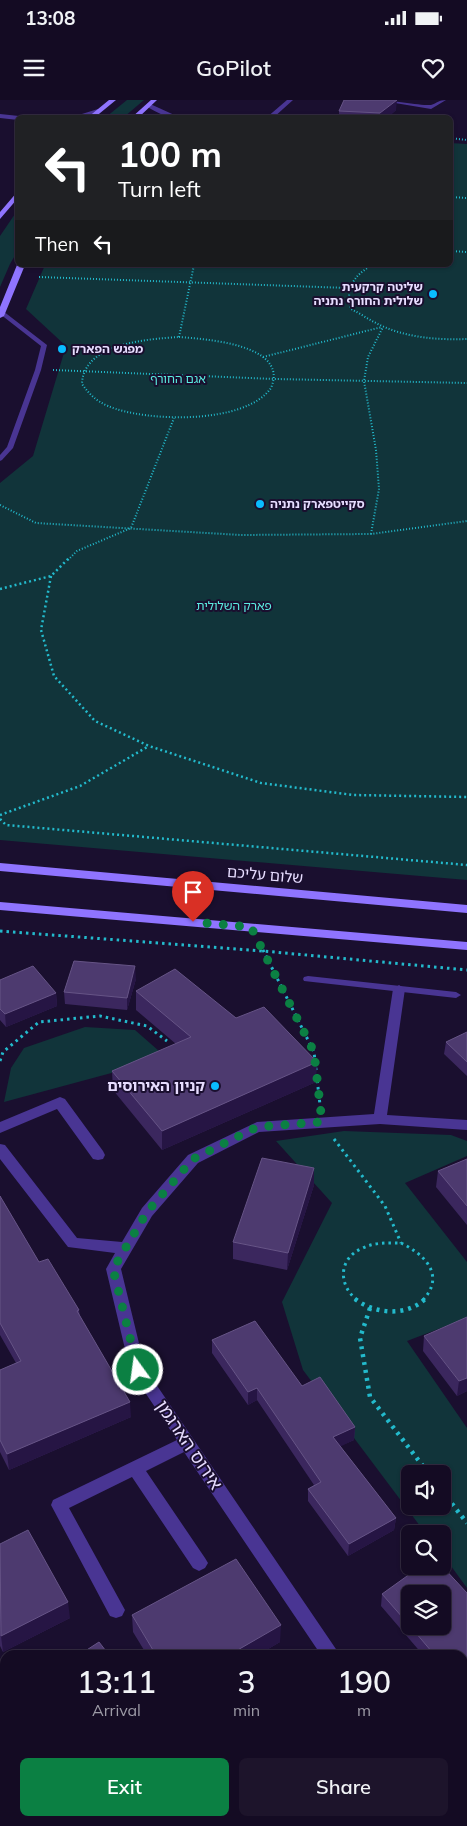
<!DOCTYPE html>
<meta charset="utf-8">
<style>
:root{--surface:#140b23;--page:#1d142b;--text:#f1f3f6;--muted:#9d9ba6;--line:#332b41;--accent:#0b8043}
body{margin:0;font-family:Mulish,"Noto Sans Hebrew",sans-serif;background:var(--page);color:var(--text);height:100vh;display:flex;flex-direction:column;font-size:19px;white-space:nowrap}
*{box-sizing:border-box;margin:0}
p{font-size:16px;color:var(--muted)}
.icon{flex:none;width:28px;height:28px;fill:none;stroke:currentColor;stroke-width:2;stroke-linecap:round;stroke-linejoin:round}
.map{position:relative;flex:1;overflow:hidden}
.sheet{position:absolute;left:0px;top:1550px;width:468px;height:176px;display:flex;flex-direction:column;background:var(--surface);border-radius:15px 15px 0 0;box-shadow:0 1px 4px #0004,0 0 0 1px var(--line)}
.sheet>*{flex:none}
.guide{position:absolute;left:15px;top:15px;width:438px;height:152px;border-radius:8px;box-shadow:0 1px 4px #0004,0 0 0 1px var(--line);background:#202124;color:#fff;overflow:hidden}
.buttons{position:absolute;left:401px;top:1365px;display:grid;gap:10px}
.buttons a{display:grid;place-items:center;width:50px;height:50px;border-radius:8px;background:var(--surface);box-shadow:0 1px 4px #0004,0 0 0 1px var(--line);font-size:25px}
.pin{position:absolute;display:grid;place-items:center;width:42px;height:42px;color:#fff;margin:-51px -21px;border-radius:50% 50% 50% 0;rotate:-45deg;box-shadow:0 0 5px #0007}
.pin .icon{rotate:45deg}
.me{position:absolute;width:55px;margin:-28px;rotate:346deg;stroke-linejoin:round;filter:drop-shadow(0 0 4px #0008)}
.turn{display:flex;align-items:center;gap:18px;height:105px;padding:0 20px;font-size:22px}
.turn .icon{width:65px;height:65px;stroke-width:2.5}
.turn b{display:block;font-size:35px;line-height:42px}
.then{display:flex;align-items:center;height:48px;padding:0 20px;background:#0003;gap:10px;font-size:19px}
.eta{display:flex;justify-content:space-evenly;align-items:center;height:85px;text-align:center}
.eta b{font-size:30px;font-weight:600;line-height:35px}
.button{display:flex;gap:10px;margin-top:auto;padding:10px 20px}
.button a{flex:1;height:58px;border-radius:8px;background:var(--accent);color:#fff;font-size:20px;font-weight:600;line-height:58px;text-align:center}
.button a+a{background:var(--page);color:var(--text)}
.status{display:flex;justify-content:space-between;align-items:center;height:35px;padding:0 25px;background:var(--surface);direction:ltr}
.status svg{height:14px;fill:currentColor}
header{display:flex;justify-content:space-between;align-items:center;height:65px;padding:0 20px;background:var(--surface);font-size:22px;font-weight:600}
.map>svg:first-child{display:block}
.green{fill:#11343a;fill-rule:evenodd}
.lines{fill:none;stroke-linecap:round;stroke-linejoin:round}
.path-far3{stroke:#23bacc;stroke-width:2;stroke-dasharray:1 2;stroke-linecap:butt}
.path-far2{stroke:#23bacc;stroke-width:2.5;stroke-dasharray:2 3;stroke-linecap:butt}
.path-far1{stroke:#23bacc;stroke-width:3;stroke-dasharray:2.5 4;stroke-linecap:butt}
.path{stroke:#23bacc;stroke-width:4.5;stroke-dasharray:3 5;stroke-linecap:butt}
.lane{fill:#493593;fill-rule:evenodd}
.street{fill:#493593;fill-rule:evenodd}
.secondary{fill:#8f74ff;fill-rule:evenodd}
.wall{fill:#3b275e}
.shaded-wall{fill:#261544}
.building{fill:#4d3a6f;stroke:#665486}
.route{stroke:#0b8043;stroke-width:9;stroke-dasharray:0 16.2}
.poi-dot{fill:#09bcff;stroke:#1a0f2f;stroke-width:2}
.labels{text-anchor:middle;stroke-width:4;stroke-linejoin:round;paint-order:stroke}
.far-poi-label{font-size:12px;font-weight:bold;fill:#e7ddff;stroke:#1a0f2f;text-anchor:start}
.far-park-label{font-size:12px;fill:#5bede1;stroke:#1a0f2f}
.street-label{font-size:15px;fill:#e7ddff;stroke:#1a0f2f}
.poi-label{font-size:15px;font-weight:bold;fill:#e7ddff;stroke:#1a0f2f;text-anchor:end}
.near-street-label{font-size:18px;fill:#e7ddff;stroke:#1a0f2f}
</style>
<div class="status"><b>13:08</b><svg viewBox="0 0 49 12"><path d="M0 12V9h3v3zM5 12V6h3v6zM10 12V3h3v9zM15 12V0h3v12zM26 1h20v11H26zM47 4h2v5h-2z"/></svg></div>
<header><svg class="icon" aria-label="menu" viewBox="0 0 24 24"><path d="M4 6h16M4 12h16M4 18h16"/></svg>GoPilot<svg class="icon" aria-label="heart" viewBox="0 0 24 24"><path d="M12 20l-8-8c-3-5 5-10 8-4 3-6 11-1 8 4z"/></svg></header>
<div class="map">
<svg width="467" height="1726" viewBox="0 0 467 1726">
<rect width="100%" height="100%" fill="#1a0f2f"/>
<path class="green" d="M127 0H144L124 17H106Z
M450 43 467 44V780L0 740V383L33 356 66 246 26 209 45 165H450Z
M17 111V152L10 164 0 187V136Z
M85 927 135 930 167 958 4 1002 11 968 24 948Z
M344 1031 451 1035 467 1041V1056L405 1083 467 1162V1218L407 1241 467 1328V1488L443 1455 442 1434H426L303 1270 282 1202 332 1103 276 1041ZM410 1374H442V1406H410Z
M0 1652 5 1662V1721H34L36 1726H0Z"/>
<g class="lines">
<path class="path-far3" d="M193 15 232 18
M450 38 467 40
M450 97 467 98
M450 151 467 152
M372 165C354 176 345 187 351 209 361 214 371 221 382 226 409 238 438 240 467 239
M39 177 348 188
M179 237C204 239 290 244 271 288 245 325 145 322 108 306 96 301 89 294 82 284 83 243 149 239 179 237Z
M179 237 194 165
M263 257 382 227
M53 270 275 279 467 283
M0 405 36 423 241 435 371 434 467 421
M371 434 379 389 376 350 364 281 368 257 383 227
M68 460 77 451 131 428 174 318"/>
<path class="path-far2" d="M51 476 41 530 54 576 95 621 149 646 261 683 353 695 467 697
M0 489 51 476 69 458
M0 715 80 686 149 646
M0 719 6 725 467 765"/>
<path class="path-far1" d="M0 831 263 851 467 870
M260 844 314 952 320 1005
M0 961 3 952 39 922 100 916 147 926 167 941
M334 1039 385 1106 401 1143
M401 1143C424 1154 446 1175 423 1200
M357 1200C338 1185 338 1158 363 1148 375 1142 388 1143 401 1143"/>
<path class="path" d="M355 1199C375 1214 406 1217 425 1199
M370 1208 360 1238 370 1297 429 1374
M442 1391 467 1423
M82 1726 92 1721"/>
<path class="lane" d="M0 210 3 211 47 245 41 270 13 348 2 360 0 361V355L7 347 35 270 41 246 0 214Z
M308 876 456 892 461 895 456 898 304 881 303 879 304 877Z"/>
<path class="street" d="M287 0H293L273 18H266Z
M377 0C389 0 424 6 431 5 437 3 439 0 446 0L431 9Z
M148 3 181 18C167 18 157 13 146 6Z
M98 9 100 12 81 18H69Z
M0 14 19 16 22 18H18V20L0 18Z
M399 885 405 889 387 1015 467 1020V1030L380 1024 259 1032 198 1063 152 1116 121 1169 145 1268 340 1555H321L184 1352 146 1371 205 1458 208 1463 205 1468 199 1471 193 1468 132 1377 69 1408 125 1510 122 1516 116 1518 110 1516 51 1405 53 1400 177 1340 130 1270 106 1169 115 1153 68 1147 0 1059V1044L5 1045 77 1138 122 1142 142 1108 188 1055 257 1022 374 1014 393 889Z
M60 997 65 999 103 1051 105 1055 103 1059 98 1060 93 1059 57 1009 0 1033V1022Z
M435 1721H455L457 1726H436Z"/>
<path class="secondary" d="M109 0H116L94 18H87Z
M151 0H157L138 18H131Z
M18 91V98L0 119V112Z
M17 165H25L4 216 0 218V207Z
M0 763 467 805V813L0 771Z
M0 802 467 842V850L0 810Z"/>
</g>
<path class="wall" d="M396 10 387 18H339V11Z
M136 879 127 910 65 904 64 892Z
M0 880 56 893 57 906 6 927 0 920Z
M136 891 316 982 162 1050 113 990 112 971 176 944 136 910Z
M467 932V976L444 954 446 942Z
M467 1059V1125L436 1087 438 1071Z
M314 1085 287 1170 233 1159V1142Z
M0 1096 39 1162 79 1210 80 1216 131 1317 9 1370 0 1352V1270L16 1263 0 1235Z
M424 1236 467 1291 457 1296 423 1251Z
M212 1240 302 1286 355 1327 354 1340 340 1346 396 1418 394 1430 348 1456 308 1401V1389L314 1385 257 1300 248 1305 212 1253Z
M0 1444 70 1518 3 1552 0 1546Z
M467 1493V1602L462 1597V1555H423L381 1506 382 1494Z
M132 1515 280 1542 258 1555H147L133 1532Z"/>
<path class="shaded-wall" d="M397 0 396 10 387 18H380V13Z
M135 866 136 879 127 910V898Z
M56 893 57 906 6 927 5 914Z
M317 962 316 982 162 1050V1031Z
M314 1068V1085L287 1170 288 1153Z
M467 1278V1291L457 1296 459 1281Z
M257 1288V1300L248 1305V1292Z
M130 1302 131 1317 9 1370 7 1354Z
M355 1327 354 1340 333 1350V1337Z
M396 1418 394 1430 348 1456 349 1444Z
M68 1502 70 1518 3 1552 1 1536Z
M281 1525 280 1542 258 1555H229Z
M435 1549V1555H432V1552Z
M386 1721H392V1726H379Z"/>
<path class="building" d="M344 0H397L380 13 339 11Z
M74 861 135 866 127 898 64 892Z
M33 866 56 893 5 914 0 909V880Z
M175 869 236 918 264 907 317 962 162 1031 112 971 191 937 136 891Z
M467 932V962L446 942Z
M262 1058 314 1068 288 1153 233 1142Z
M467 1059V1106L438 1071Z
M0 1096 39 1162 48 1159 79 1210 77 1211 130 1302 7 1354 0 1340V1270L21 1261 0 1223Z
M467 1217V1278L459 1281 424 1236Z
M255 1221 302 1286 320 1277 355 1327 333 1337 396 1418 349 1444 308 1389 321 1382 257 1288 248 1292 212 1240Z
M28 1430 68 1502 1 1536 0 1444Z
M236 1459 281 1525 229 1555H156L132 1515Z
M421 1466H442L467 1493V1588L462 1582V1555H440L435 1549 432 1552 410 1526H442V1494H410V1526L382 1494Z
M99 1542 109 1555H79Z
M226 1721H386L379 1726H218Z"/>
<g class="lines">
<path class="route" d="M138 1270 113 1169 147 1112 193 1059 257 1027 322 1022 314 952 251 827 193 822"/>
</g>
<g class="poi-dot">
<circle cx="433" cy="194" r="5"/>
<circle cx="62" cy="249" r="5"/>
<circle cx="260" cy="404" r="5"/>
<circle cx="215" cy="986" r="5"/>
</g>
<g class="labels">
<g class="far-poi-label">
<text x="423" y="191" text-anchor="end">שליטה קרקעית<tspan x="423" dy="14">שלולית החורף נתניה</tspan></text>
<text x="72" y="253">מפגש הפארק</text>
<text x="270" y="408">סקייטפארק נתניה</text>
</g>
<g class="far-park-label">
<text x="178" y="283">אגם החורף</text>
<text x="234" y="510">פארק השלולית</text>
</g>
<g class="street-label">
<text transform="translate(265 775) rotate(5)" y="5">שלום עליכם</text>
</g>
<g class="poi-label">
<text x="205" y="991">קניון האירוסים</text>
</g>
<g class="near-street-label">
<text transform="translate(189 1345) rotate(56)" y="6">אירוס הארגמן</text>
</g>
</g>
</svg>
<div class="buttons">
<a><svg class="icon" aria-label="sound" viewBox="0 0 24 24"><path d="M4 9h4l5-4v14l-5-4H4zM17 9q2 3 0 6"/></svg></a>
<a><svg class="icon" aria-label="search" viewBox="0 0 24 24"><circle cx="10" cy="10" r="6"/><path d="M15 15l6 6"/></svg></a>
<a><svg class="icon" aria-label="layers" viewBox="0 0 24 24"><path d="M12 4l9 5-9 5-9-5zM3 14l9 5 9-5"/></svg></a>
</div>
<div class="pin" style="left:193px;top:822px;background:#d93025"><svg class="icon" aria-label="arrive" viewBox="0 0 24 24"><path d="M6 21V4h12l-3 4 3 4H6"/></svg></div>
<svg class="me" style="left:138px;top:1270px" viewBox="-20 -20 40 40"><circle r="17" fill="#0b8043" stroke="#fff" stroke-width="3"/><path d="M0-11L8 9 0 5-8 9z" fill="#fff"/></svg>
<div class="guide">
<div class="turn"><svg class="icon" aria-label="left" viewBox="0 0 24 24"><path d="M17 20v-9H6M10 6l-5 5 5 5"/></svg><div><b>100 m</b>Turn left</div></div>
<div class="then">Then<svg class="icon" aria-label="left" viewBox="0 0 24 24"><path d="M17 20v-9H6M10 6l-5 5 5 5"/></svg></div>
</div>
<section class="sheet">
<div class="eta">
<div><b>13:11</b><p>Arrival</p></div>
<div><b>3</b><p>min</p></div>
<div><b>190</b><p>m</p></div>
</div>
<div class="button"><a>Exit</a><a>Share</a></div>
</section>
</div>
